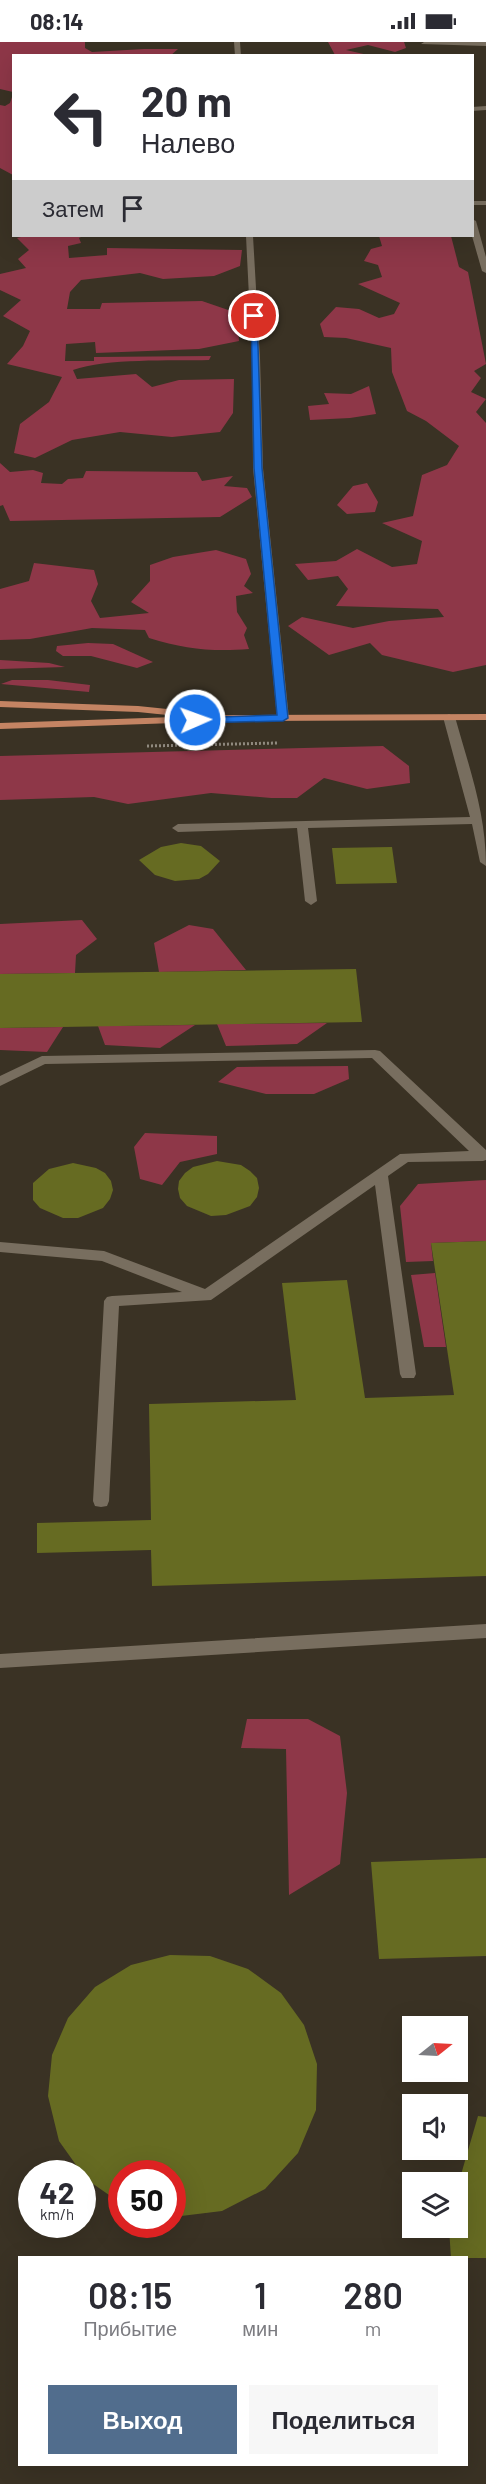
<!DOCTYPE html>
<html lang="ru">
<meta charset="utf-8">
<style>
:root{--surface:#fff;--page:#f7f7f7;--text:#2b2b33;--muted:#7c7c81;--accent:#516d8d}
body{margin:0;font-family:Barlow,sans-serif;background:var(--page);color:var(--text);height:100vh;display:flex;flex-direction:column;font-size:22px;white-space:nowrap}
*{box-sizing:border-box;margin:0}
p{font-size:20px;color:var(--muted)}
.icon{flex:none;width:33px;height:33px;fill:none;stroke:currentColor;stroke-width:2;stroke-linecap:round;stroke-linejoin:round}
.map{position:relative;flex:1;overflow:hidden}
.details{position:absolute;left:18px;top:2214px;width:450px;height:210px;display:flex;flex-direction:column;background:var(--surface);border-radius:0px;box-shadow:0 6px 24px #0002}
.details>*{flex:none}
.hud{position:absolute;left:12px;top:12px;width:462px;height:183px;border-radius:0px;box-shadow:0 6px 24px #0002;background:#fff;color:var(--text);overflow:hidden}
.needle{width:39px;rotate:72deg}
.tools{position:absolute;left:402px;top:1974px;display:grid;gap:12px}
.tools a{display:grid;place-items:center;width:66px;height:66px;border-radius:0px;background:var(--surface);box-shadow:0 6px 24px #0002;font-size:30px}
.speed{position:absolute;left:18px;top:2118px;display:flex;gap:12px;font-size:30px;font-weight:700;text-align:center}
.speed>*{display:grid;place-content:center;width:78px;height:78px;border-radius:50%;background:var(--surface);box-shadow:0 6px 24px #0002;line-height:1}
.speed small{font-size:15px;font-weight:400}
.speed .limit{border:9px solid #d22;background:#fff;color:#111}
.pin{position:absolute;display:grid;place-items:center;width:51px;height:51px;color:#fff;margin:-26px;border:3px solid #fff;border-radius:50%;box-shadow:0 2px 6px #0007}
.me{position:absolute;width:66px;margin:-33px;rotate:88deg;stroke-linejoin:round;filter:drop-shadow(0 0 4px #0008)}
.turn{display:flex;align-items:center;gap:21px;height:126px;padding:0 30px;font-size:27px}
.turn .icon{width:78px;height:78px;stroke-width:2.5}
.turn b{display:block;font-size:42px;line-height:51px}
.then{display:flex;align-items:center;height:57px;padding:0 30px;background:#0003;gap:12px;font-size:22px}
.eta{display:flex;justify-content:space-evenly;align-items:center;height:102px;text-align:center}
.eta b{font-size:36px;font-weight:600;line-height:42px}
.primary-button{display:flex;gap:12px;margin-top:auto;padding:12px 30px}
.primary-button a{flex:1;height:69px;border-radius:0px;background:var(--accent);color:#fff;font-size:24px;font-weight:600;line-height:69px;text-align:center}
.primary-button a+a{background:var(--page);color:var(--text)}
.status{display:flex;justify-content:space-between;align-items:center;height:42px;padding:0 30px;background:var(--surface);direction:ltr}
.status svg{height:16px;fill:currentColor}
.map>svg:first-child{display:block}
.forest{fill:#8e3748}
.building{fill:#666b22}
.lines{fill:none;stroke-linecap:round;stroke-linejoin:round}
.path{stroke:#908a7f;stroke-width:3;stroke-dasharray:2 2;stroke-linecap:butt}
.minor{fill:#786e5f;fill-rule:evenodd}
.major{fill:#c48463;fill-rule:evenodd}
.route{fill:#1a73e8;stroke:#114b97;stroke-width:1.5}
</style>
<div class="status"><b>08:14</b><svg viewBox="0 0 49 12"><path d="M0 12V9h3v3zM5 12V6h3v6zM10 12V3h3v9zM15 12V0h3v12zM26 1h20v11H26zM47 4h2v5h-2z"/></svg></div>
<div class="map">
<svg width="486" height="2442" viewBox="0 0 486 2442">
<rect width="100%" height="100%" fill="#3a3224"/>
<path class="forest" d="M0 0H85V6L92 10 144 7H178L170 14H14L13 50 0 47Z
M328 0H404L406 6 395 10 368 3 346 8 368 13H335Z
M13 52 14 133H13L0 126V63L5 64 10 61Z
M25 194H83L79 196 81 201 68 204 69 216 107 213V206L242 208 240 224 214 234 163 237 140 231 81 238 70 250 67 267H100L102 261 202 259 237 271 239 299 199 307 96 311 95 300 66 302 65 319H94V315L211 314 209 318C171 319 106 316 73 328L77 337 136 332 152 345 179 338 234 337 233 371 220 390 172 395 120 390 72 398 35 416 14 411 20 382 49 360 62 335 7 322 23 304 30 289 3 274 21 258 0 248V232L26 226 18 217 29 208 17 196Z
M379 194H451L459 225 468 230 486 322 474 329 481 336 471 350 486 357 476 370 486 381V623L453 630 382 613 370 601 329 613 288 584 302 575 353 586 389 579 444 575 438 567 336 564 348 547 338 534 308 538 295 522 336 519 357 507 392 525 417 522 422 499 382 481 413 474 422 433 447 423 459 404 426 379 407 369 392 330 391 306 346 296 324 295 320 282 336 265 359 267 379 276 394 272 400 261 358 242 382 235 378 223 364 219 371 207 382 204Z
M369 344 376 372 350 376 310 378 308 364 329 362 324 351 351 352Z
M0 421 10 430 33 428 43 431 41 441 62 442 68 437 83 436 86 429 197 430 202 439 233 434 224 444 247 446 252 455 220 475 10 479 3 463 0 464Z
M367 441 378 460 375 470 347 472 337 463 353 444Z
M216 508 246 517 251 532 244 544 253 551 236 554 237 570 247 586 244 593 249 607C212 610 185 607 149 596L145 588 92 586 30 597 0 598V547L29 539 34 521 94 528 98 542 91 559 100 576 149 571 131 560 150 539V523L173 515Z
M88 601 113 602 153 620 137 626 91 614H63L56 609 57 604Z
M0 618 49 621 65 625 0 627Z
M12 638H48L90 643 89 650 1 642Z
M383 704 409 724 410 741 367 747 324 736 297 756H271L211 751 128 762 94 755 0 758V714Z
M82 878 97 897 76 913 75 931 0 932V882Z
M189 883 213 887 246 928 159 930 154 901Z
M327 981 297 1002 226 1004 217 982Z
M195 983 160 1006 105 1003 98 984Z
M63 985 47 1010 0 1008V986Z
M348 1024 349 1037 314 1052H266L218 1040 237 1025Z
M145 1091 217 1094V1112L180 1120 162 1143 140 1137 134 1105Z
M486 1138V1199L431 1201 433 1219 406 1220 400 1164 418 1142Z
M435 1231 446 1305H424L411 1233Z
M247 1677H308L340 1694 347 1751 340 1822 289 1853 286 1707 241 1706Z"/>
<path class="building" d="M181 801 201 804 220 819 208 832 199 837 175 839 155 833 139 818 161 805Z
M392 805 397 841 336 842 332 806Z
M356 927 362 980 0 986V932Z
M217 1119 241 1123 250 1129 257 1136 259 1146 257 1155 250 1164 226 1173 211 1174 187 1164 180 1156 178 1147 179 1139 185 1131 193 1125Z
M73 1121 96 1126 105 1131 111 1139 113 1148 110 1157 103 1166 78 1176H63L40 1166 33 1158V1141L49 1127Z
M486 1199V1534L152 1544 151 1508 37 1511V1481L151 1478 149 1362 296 1358 282 1241 347 1238 365 1356 454 1353 431 1201Z
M486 1816V1914L379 1917 371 1820Z
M170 1913 210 1914 248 1927 281 1951 304 1983 317 2022 316 2068 298 2111 265 2147 222 2169 173 2175 172 2132H122V2162L86 2137 59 2099 48 2054 52 2013 68 1976 95 1945 131 1923Z
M478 2074 486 2075V2216H451L449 2186H458V2143Z"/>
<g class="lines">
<path class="path" d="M147 704 277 701"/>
<path class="minor" d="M234 0H240L241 14H235Z
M486 0V4L421 2 424 0Z
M486 64V68L472 69V65Z
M472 159H486V163H472Z
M472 177 476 179 486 215V231L482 229 472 194Z
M246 194H253L260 316 263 426 289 676 283 679 277 676 253 426 252 316Z
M449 672 455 675C469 725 486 771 486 824L480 820 472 782 308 786 317 859 311 863 305 859 297 786 178 790 172 786 178 782 470 775 443 675Z
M375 1008 380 1009 486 1108V1118L483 1119 408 1120 388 1134 416 1332 414 1336H402L400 1332 375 1143 211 1258 119 1264 109 1459 107 1464 101 1465 95 1464 93 1459 104 1259 107 1255 112 1254 182 1250 102 1219 0 1210V1200L104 1209 205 1247 400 1112 469 1109 372 1016 45 1022 0 1044V1034L42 1014Z
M486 1582V1596L0 1626V1612Z"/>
<path class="major" d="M0 659 138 664 177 668 182 671 177 674 138 670 0 665Z
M486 672V678L233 679 0 687V681L233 673Z"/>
</g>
<path class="route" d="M251 272 257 274 262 426 288 676 283 679 195 681 191 680V676L277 673 254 426Z"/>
</svg>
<div class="tools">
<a><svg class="needle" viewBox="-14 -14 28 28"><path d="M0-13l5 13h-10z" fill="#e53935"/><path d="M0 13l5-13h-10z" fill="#7c7c81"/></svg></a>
<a><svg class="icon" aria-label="sound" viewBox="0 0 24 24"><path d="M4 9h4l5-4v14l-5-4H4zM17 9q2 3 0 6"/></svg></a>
<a><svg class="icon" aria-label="layers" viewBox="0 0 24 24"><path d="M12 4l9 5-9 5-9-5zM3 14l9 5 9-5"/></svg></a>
</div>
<div class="speed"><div>42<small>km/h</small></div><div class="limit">50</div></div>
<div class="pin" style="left:254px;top:274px;background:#d93025"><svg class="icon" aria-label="arrive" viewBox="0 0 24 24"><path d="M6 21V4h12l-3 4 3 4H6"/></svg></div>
<svg class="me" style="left:195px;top:678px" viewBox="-20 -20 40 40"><circle r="17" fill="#1a73e8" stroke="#fff" stroke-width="3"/><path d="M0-11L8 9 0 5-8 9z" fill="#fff"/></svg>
<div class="hud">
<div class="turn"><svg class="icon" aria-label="left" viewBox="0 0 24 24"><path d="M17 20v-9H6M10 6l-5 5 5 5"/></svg><div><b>20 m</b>Налево</div></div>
<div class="then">Затем<svg class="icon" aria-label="arrive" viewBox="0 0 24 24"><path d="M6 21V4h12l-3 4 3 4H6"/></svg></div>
</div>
<section class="details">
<div class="eta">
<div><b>08:15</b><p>Прибытие</p></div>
<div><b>1</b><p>мин</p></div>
<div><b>280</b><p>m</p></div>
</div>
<div class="primary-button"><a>Выход</a><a>Поделиться</a></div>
</section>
</div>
